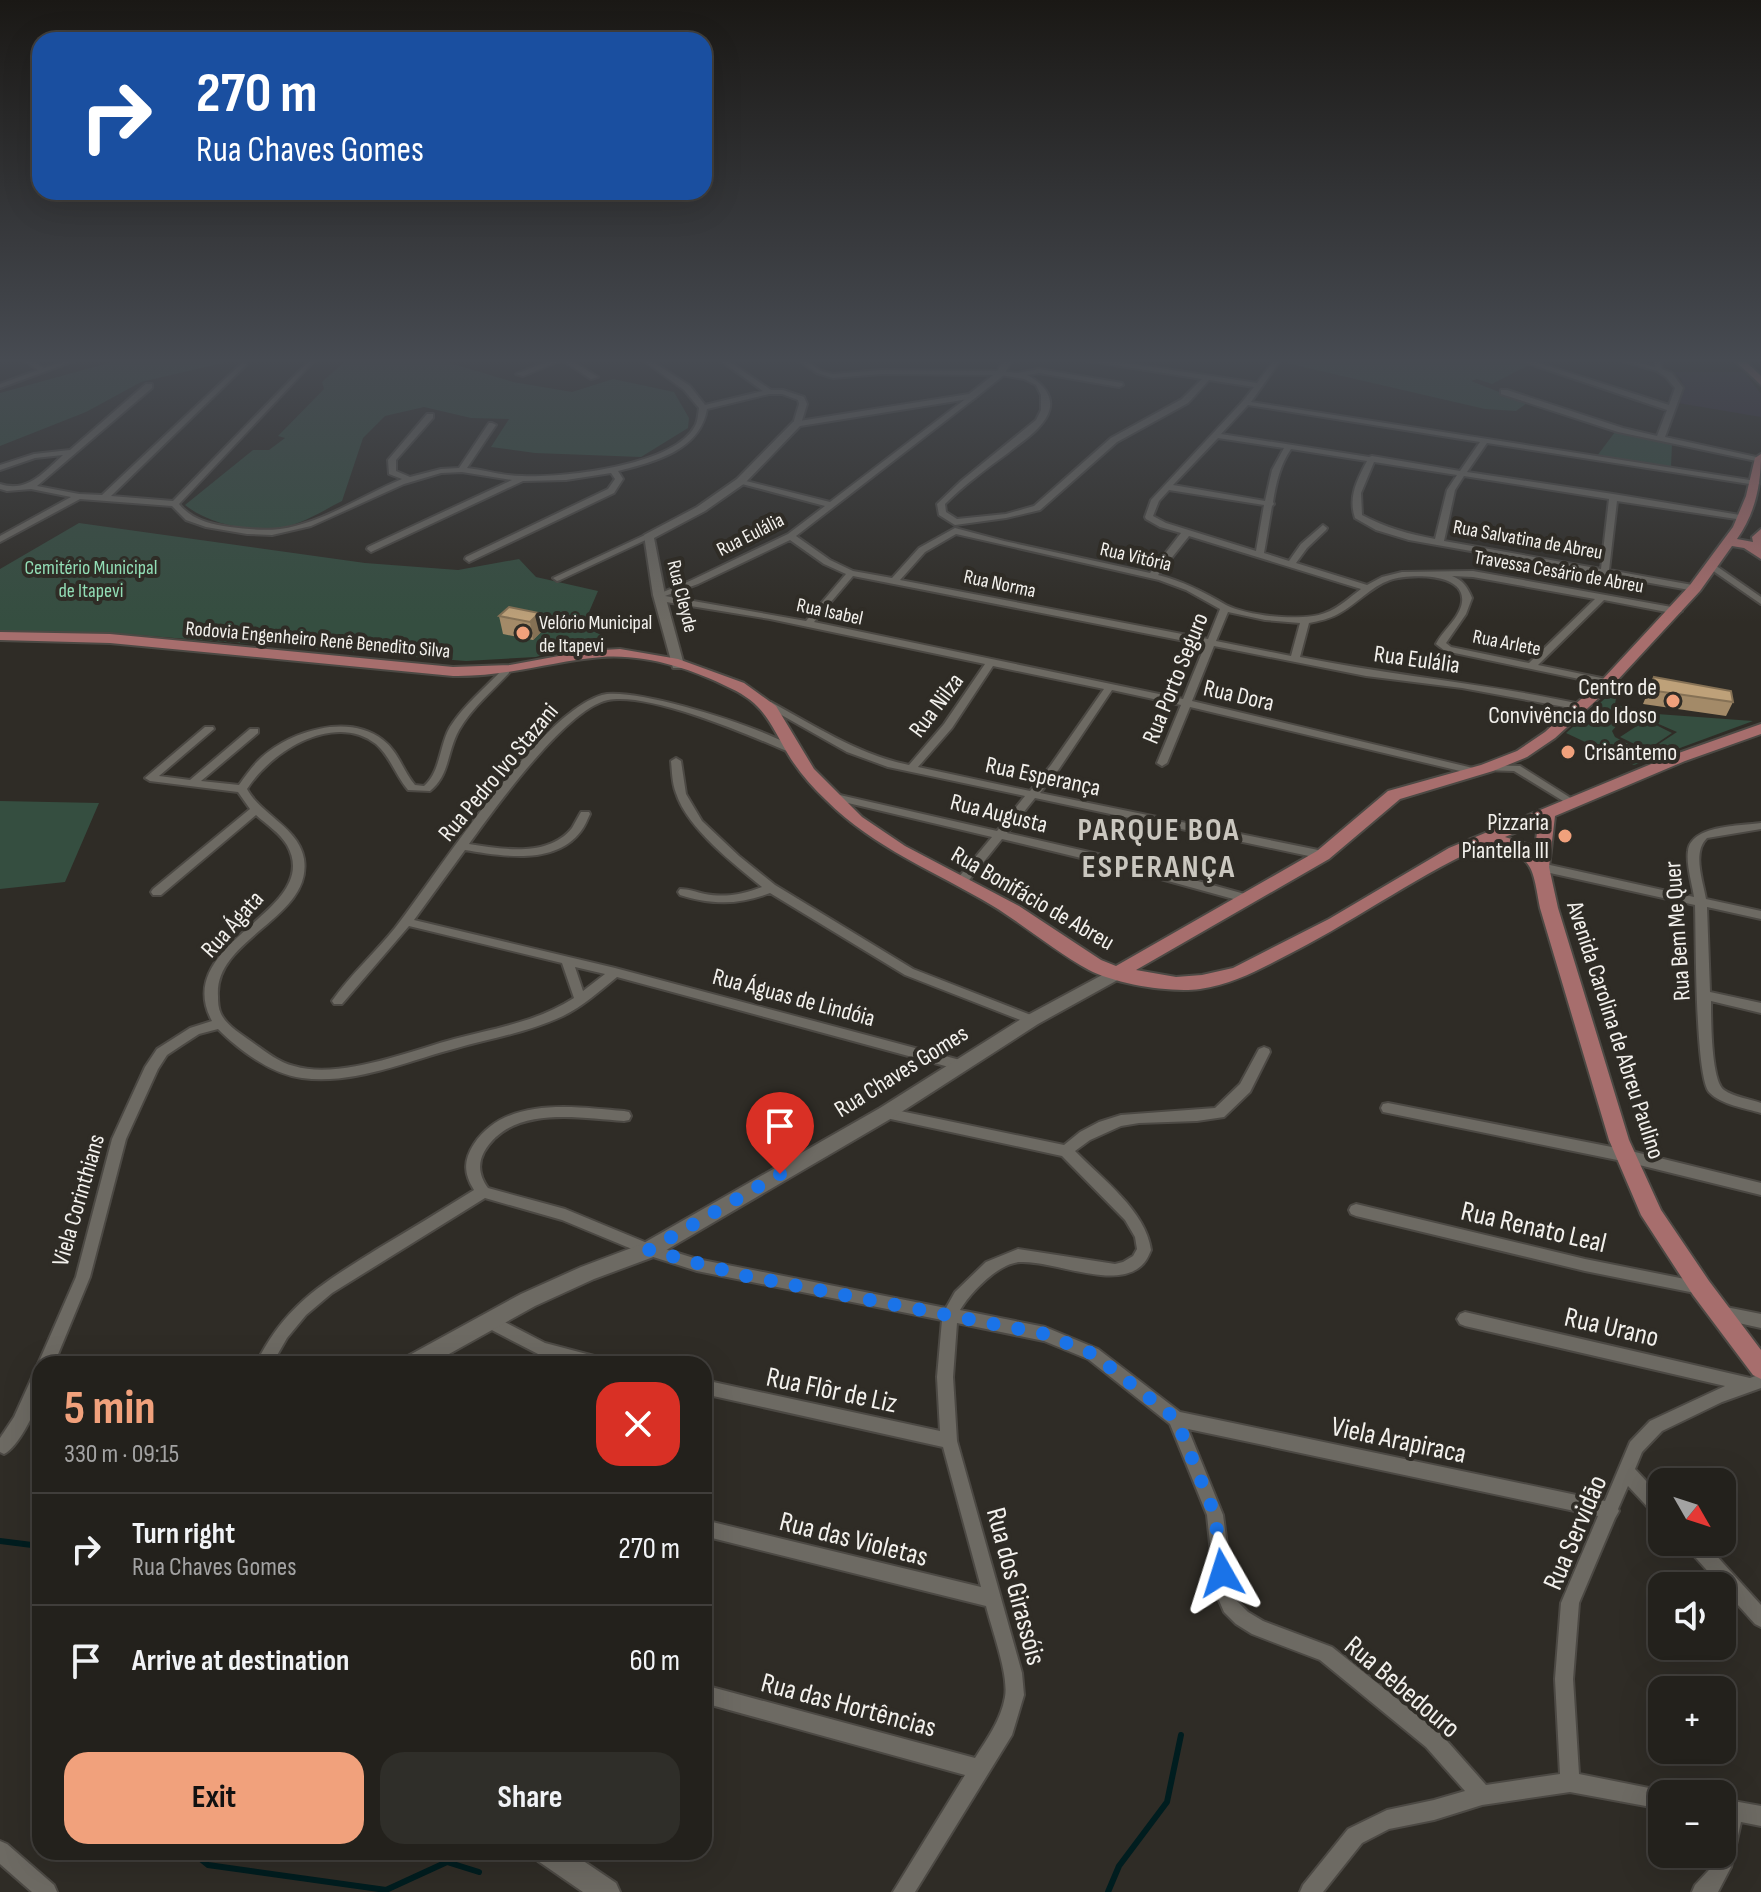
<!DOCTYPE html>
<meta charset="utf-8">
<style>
:root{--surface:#23211c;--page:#2f2e29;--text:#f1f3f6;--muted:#a3a3a3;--line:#403e3b;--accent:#f1a17c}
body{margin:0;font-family:"Sofia Sans Condensed",sans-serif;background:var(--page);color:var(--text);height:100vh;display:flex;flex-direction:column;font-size:30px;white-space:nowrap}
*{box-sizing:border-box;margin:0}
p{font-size:26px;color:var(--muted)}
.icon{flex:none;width:44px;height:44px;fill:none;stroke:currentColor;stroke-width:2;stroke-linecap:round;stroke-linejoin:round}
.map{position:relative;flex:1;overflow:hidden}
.details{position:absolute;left:32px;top:1356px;width:680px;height:504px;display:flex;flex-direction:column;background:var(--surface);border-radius:24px;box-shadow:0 8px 32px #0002,0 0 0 2px var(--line)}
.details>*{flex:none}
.guide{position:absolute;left:32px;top:32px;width:680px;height:168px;border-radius:24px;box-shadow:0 8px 32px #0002,0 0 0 2px var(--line);background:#1a4fa0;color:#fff;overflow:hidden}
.needle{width:52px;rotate:129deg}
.fabs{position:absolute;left:1648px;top:1468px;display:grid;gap:16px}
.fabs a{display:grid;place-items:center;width:88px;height:88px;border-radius:16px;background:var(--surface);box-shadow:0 8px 32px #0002,0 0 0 2px var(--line);font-size:40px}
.pin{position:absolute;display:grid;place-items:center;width:68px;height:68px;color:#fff;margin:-82px -34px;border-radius:50% 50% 50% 0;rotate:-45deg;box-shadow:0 0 8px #0007}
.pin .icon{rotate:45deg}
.me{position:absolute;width:88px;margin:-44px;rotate:354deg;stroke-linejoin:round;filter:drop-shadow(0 0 6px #0008)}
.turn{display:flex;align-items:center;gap:28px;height:168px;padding:0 32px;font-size:36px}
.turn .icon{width:104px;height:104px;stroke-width:2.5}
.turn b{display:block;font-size:56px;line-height:68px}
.round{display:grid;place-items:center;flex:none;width:84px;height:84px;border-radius:24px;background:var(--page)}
.overview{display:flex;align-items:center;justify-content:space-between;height:136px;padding:0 32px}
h1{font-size:48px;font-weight:700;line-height:60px;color:var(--accent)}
.action{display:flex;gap:16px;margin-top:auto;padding:16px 32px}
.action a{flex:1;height:92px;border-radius:24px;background:var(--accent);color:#111;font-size:32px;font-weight:700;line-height:92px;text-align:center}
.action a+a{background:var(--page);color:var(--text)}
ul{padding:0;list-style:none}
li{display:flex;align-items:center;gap:24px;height:112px;padding:0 32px;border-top:2px solid var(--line)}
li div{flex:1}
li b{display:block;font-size:30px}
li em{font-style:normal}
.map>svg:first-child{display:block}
.education{fill:#38303f}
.green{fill:#354e40}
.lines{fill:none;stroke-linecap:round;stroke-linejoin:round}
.stream{stroke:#001d1f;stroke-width:6}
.street-casing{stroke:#4c4944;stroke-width:4}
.secondary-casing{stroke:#4c4944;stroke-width:4}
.primary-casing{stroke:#4c4944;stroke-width:4}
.street{fill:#6d6a63;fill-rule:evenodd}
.secondary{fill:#6d6a63;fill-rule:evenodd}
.primary{fill:#a76e6d;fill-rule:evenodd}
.wall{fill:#a38a68}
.shaded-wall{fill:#857155}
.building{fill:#bea179;stroke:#857155;stroke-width:2}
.route{stroke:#1a73e8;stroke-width:14;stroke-dasharray:0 25.2}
.poi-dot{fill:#f1a17c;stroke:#2f2c26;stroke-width:3}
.labels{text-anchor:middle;stroke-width:8;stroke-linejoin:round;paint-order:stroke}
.far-street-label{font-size:20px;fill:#f3f1ed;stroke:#2f2c26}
.far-park-label{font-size:20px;fill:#92ddb5;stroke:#2f2c26}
.far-poi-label{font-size:20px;fill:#f3f1ed;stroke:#2f2c26;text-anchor:start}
.street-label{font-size:24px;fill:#f3f1ed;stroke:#2f2c26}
.poi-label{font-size:24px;fill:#f3f1ed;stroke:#2f2c26;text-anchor:end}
.near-street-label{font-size:28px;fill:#f3f1ed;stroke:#2f2c26}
.district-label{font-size:32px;font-weight:bold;letter-spacing:2px;fill:#cac7bf;stroke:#2f2c26}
</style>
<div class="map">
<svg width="1761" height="1892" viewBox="0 0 1761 1892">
<rect width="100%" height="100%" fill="#2f2c26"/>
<path class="education" d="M1673 372H1744L1761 394V417L1678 403 1684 388 1681 379Z"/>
<path class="green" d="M126 358H244L141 382 86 412 0 446V393Z
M338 358H433L513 382 572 392 613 379 674 392 689 418 688 428 641 457 535 453 491 447 509 419 471 418 424 407 385 416 363 438 342 501C326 509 309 520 292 525 259 535 211 526 185 505L253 450H269L285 438 278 436 324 389 322 382 344 362Z
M1289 358 1345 362 1352 358H1505L1529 365 1492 384 1477 379 1471 381 1527 403 1516 411 1485 409 1286 363Z
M1615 432 1672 444 1671 467 1597 456Z
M79 523 365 563 458 570 519 559 536 577 598 591 583 626 603 636 536 657 466 661 124 634 0 632V569Z
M1618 687 1615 704 1631 709 1612 731 1615 737 1645 753 1677 732 1654 722 1657 714 1753 721 1634 765 1566 733Z
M1646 720 1672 733 1647 750 1620 737Z
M0 801 99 803 65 882 0 889Z"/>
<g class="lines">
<path class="stream" d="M0 1541 40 1546
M192 1852 208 1865 386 1890 447 1862 479 1872
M1108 1892 1119 1866 1167 1802 1181 1735"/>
<g class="street-casing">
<path id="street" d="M21 358H28L44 368 74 358H82L0 388V384L38 370Z
M312 358 314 359V361L179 504C192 520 210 524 230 527 246 529 263 531 280 529 324 523 362 495 402 479L389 474 388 460 427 414H433V418L396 460V471L410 477 441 469 459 468 489 423H492L496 425 467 468C485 470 503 476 522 476 562 478 674 466 695 426 698 421 698 414 699 408L684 390 640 358H647L690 386 705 405 763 391 717 358H724L771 390H783L804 397 807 404 801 424 797 426 793 424 799 404 798 400 782 394H769L707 409C700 451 653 462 618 471L623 479 614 493 469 562 465 559 466 557 608 489 615 479 611 473 566 480 523 481 371 552 367 549 368 547 512 480 462 472 441 473 404 484 311 526 272 535 247 534 206 527 186 520 172 506 80 499 0 542V536L71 497 31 489 7 491 0 489V484C28 493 44 472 63 455L35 458 0 470V465L34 454 70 450 146 384H152V388L37 486 79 494 102 495 242 363H246V365L111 496 173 501Z
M556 358H567L598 377 591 379 562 360 523 376 516 374Z
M795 358H802L821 371 833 374 881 370 1001 371 1017 373 1039 369 1122 383 1123 385 1119 387 1039 373 1027 375C1041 382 1056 396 1048 414 1041 430 1021 442 1008 453 986 469 964 485 945 504L946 512 957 519 1006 514 1034 506 1111 438 1182 399 1202 379 1083 360 1080 358H1094L1257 383 1276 358H1282L1251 402 1756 481 1760 483 1756 485 1487 443 1467 472 1613 494 1746 516V520H1743L1617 501 1609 570 1698 586 1699 588 1695 591 1409 540 1376 530 1355 518C1348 497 1357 480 1367 461L1291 449C1280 465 1276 483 1273 502L1274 504 1272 506 1264 553 1289 561 1301 544 1323 525 1327 528 1326 530 1307 548 1296 563 1367 585 1382 577 1402 572 1473 571 1677 608 1682 611 1677 614 1604 600 1538 665 1611 680 1613 682 1608 685 1445 651 1436 644C1443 630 1460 618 1462 602 1466 572 1408 574 1390 580 1370 587 1357 604 1338 614 1329 619 1319 621 1309 623L1300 657C1395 676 1491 684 1585 705V709L1581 710 1462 688 1366 676 1214 646 1192 701 1477 769 1482 772 1477 775 1190 707 1167 763 1162 766 1157 763 1181 705 1112 690 1059 769 1040 793 1323 851 1327 852 1329 855 1327 858 1323 859 1035 798 1007 833 1111 857 1252 896 1254 899 1248 903 1110 865 1002 839 966 884 962 885 956 881 958 878 992 837 831 799 826 796 831 793 997 831 1025 796 888 767 847 752 762 704 763 702H771C815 726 859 755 909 765L944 724 985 664 770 619 660 601 657 600 656 595 692 580 788 534 825 506 738 483V479L830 502 972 394 976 396 975 398 796 536 830 560 853 571 892 578 919 548 955 528 1004 541 1150 573 1181 533 1160 527 1146 519 1145 517 1151 500 1243 401 1254 387 1209 380 1188 403 1117 442 1040 510 1006 518 955 525 939 515 937 504 961 481 1036 420 1041 410V395L1036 385 1024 379 1001 375 881 374 833 378 817 373ZM1248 405 1480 442 1460 471 1372 456 1369 457 1221 434ZM1218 438 1284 448 1272 470 1265 501 1173 485ZM1374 462 1457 475 1447 490 1435 539C1409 534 1386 528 1362 515L1361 493ZM1464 476 1609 499 1601 569 1444 541 1455 490ZM1169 490 1264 505 1256 551 1166 523 1153 516 1159 501ZM956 534 1159 580 1186 590 1220 609 1208 639 900 580 925 552ZM1189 536 1361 589C1349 598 1339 608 1325 613 1302 622 1248 616 1226 605 1204 592 1183 581 1158 575ZM790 540 824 564 846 574 806 621 665 596 698 584ZM853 576 1205 645 1183 699 814 622ZM1452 576 1473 577 1595 599 1529 663 1451 647 1446 643 1466 614 1472 598C1468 588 1463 580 1452 576ZM1228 612 1265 620 1300 623 1291 656 1216 641ZM993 666 1104 689 1051 765 1030 791 918 767 952 728Z
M1514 358H1523L1669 405 1675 388 1666 377 1657 371 1613 358H1622L1655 367 1654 358H1660L1662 369 1672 373 1683 388 1665 437 1761 458V462L1618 432 1501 394V390H1507L1623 428 1657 436 1667 410 1515 359Z
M645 535 652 537 560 580 557 581 553 578Z
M1712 563 1761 597V604L1709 568V564Z
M506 668 509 669V673C492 691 472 708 459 730 447 751 450 775 430 791L408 790C396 776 390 756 376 744 334 711 270 752 247 789 261 815 299 828 304 859 313 918 214 938 218 996 218 1002 218 1008 221 1014 227 1026 241 1034 252 1042 265 1051 278 1062 294 1066 339 1080 410 1051 454 1039 495 1028 537 1022 574 998L562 963 409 926 342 1004H334L332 1001C350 975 375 953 395 928 439 872 538 714 602 695 634 686 772 730 798 750L797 752H789C749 735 650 692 608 700 567 708 494 809 469 844 501 849 548 858 572 828 575 823 578 817 581 812H589L590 814C587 820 585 826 581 831 555 866 501 856 465 850L414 920 615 968 960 1060 965 1062 967 1065 965 1068 960 1070 617 977C600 991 583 1006 563 1016 529 1032 492 1038 457 1048 407 1061 354 1085 302 1078 271 1074 239 1050 218 1029L199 1034 182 1045 167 1055 158 1069 126 1139 90 1277 54 1364H40V1368L38 1364 76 1277 112 1139 145 1067 157 1049 190 1028 212 1021C169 941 325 912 287 845 280 833 266 824 256 815L161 895H153L151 892 153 889 250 809 238 792 150 781 145 778 205 727H213L214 729 159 776 190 780 250 729H258V733L201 781 239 785C246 775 253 765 262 757 292 731 348 713 383 740 398 751 403 771 415 785L424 786C441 771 439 746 450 727 464 705 485 688 503 669ZM575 967 605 974 583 991Z
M676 758 681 761 686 794 702 821 739 856 775 885 913 969 1036 1017 1038 1020 1036 1023H1028L905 975 770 893C739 905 712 905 680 895L678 892 680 889C689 889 696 892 705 894 725 898 744 894 762 887 734 864 687 828 676 793 672 783 672 771 671 761Z
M1487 765 1520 766 1577 802 1572 805 1568 804 1514 771 1483 770 1482 768 1483 766Z
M1761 823V829L1707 838C1692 852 1703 881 1706 899L1761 911V919L1707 907 1710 992 1761 1003V1013L1711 1001C1711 1018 1711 1081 1724 1090 1734 1097 1750 1099 1761 1103V1113C1745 1108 1721 1105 1709 1092 1695 1075 1696 934 1695 905L1541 871 1535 867 1541 863 1694 897C1692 883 1686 865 1688 851 1691 825 1740 826 1761 823Z
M1264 1047 1269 1049 1270 1052 1250 1092 1224 1117 1197 1121 1139 1123 1121 1126 1090 1140 1075 1151C1102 1179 1146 1211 1151 1250 1149 1255 1146 1262 1141 1266 1114 1290 1055 1261 1021 1262 999 1262 970 1293 960 1310L1045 1327 1098 1349 1180 1412 1605 1501 1630 1442 1650 1421 1725 1386 1465 1326 1460 1324 1457 1319 1460 1314 1465 1312 1750 1378 1761 1374V1388L1722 1402 1662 1431 1642 1452 1635 1469 1662 1498V1518L1656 1516 1628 1486 1618 1509 1619 1511 1615 1518 1579 1603 1573 1679 1579 1774 1669 1792 1670 1794H1662V1809L1570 1792 1482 1805 1434 1820 1389 1829 1362 1843 1323 1892H1300L1303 1885 1348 1829 1387 1810 1434 1800 1465 1791 1426 1747 1320 1660 1252 1634 1236 1624 1224 1612 1215 1591 1207 1515 1170 1424 1088 1359 1044 1341 957 1323 953 1377 957 1441 1022 1673 1024 1695 1012 1735 915 1892H893L965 1775 704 1703V1685L975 1758C987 1739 1001 1720 1005 1697 1009 1675 992 1630 986 1606L704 1536V1520L981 1587 943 1447 704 1394V1380L940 1431 937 1377 942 1320 697 1271 644 1254 562 1220 485 1198 332 1293 306 1315 287 1338 272 1364H256C285 1304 325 1282 379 1248 411 1229 442 1210 474 1190 464 1174 463 1161 474 1144 506 1096 574 1107 624 1111L629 1112 631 1116 629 1120 624 1121C578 1118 511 1105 484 1152 477 1165 480 1177 488 1188L565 1209 652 1245 697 1259 946 1308 955 1292 986 1262 1018 1249 1115 1264 1123 1262 1133 1256 1137 1249 1135 1237 1125 1220 1062 1156 886 1118 881 1117 879 1113 881 1109 886 1108 1064 1145 1080 1132 1099 1122 1121 1115 1215 1108 1240 1084 1259 1049ZM1188 1429 1598 1516 1561 1603 1555 1679 1560 1774 1486 1785 1440 1733 1332 1647 1263 1621 1248 1612 1236 1600 1233 1591 1223 1515Z
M1388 1103 1627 1150 1761 1183V1195L1627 1162 1388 1113 1383 1112 1381 1108 1383 1104Z
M1356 1204 1585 1259 1705 1283 1707 1288 1705 1293 1700 1294 1585 1271 1356 1216 1351 1214 1349 1210 1351 1206Z
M1721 1306 1761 1314V1328L1716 1318 1713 1313 1716 1308Z
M491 1315 545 1343 598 1357 604 1359 606 1364H572L542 1356 486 1327 483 1322 486 1317Z
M40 1371C40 1379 41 1390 39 1398 35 1413 18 1447 4 1454L0 1452V1438L14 1417 34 1373Z
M1684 1542H1704L1761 1605V1627L1755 1624 1687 1548Z
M1722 1799 1761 1806V1826L1741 1822 1731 1867 1718 1892H1692L1695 1885 1709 1870 1715 1854H1722Z
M0 1841 7 1844 54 1885 57 1892H32L0 1864Z"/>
</g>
<g class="secondary-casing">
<path id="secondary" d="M1004 358H1013L1004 375 975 398 800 426 745 483 705 511 654 538 665 595 684 665 683 668H673L653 595 644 535 697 507 737 479 793 422 969 394 997 372Z
M1117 967 1123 969 1125 973 1123 977 1038 1024 892 1118 656 1256 594 1279 535 1306 431 1364H403L406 1357 521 1294 581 1267 642 1244 880 1108 1026 1016Z
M534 1852H570L616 1883 620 1892H583L538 1861Z"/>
</g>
<g class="primary-casing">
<path id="primary" d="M1732 358H1742L1761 376V385Z
M1761 454C1761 486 1755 513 1737 539L1753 542 1752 537 1761 529V559L1744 548 1732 546 1700 591 1613 685 1555 738 1527 757 1493 771 1400 799 1329 859 1136 970 1176 977 1202 975 1233 968 1329 919 1449 848 1673 755 1761 724V734L1685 761 1555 816 1549 867 1558 908 1629 1140 1661 1210 1709 1281 1761 1350V1379L1753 1375 1693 1295 1641 1215 1609 1140 1540 908C1532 865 1534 858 1490 843 1422 872 1361 917 1295 951 1264 967 1235 984 1200 989 1170 993 1116 984 1089 970 1058 953 1024 925 993 906 935 871 875 849 826 800 813 788 801 774 791 759 771 727 767 705 730 688 692 669 646 654 602 657 551 661 508 677 453 676L110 643 0 640V632L110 634 453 667 510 665 586 651 620 649 678 659 744 683 776 706 814 769 862 817 905 846 1019 906 1101 960 1116 966 1317 851 1388 791 1481 765 1517 751 1545 732 1603 679 1690 585 1733 527 1746 496 1755 458ZM1538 823 1535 850 1530 845 1505 837Z"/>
</g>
<use href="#street" class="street"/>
<use href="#secondary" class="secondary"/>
<use href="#primary" class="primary"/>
</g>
<path class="wall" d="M509 607 542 631 533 640 503 634 499 616Z
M1654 677 1733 702 1726 716 1643 704Z"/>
<path class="shaded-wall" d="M539 613 542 631 533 640 530 622Z"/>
<path class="building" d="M509 607 539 613 530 622 499 616Z
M1654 677 1731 691 1733 702 1649 690Z"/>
<linearGradient id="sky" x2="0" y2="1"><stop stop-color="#1a1815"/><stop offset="0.58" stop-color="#474b52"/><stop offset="1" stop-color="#474b52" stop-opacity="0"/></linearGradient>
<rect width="1761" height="622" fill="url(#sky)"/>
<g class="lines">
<path class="route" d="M780 1174 649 1250 746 1276 1045 1334 1093 1354 1176 1419 1215 1515 1222 1573"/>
</g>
<g class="poi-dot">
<circle cx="523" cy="633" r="8"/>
<circle cx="1673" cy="701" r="8"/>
<circle cx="1568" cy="752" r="8"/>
<circle cx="1565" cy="836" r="8"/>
</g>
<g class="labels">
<g class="far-street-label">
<text transform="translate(750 534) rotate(-27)" y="7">Rua Eulália</text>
<text transform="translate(1528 539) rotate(10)" y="7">Rua Salvatina de Abreu</text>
<text transform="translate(1136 556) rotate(13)" y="7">Rua Vitória</text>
<text transform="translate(1559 571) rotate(10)" y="7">Travessa Cesário de Abreu</text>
<text transform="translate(1000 583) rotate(12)" y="7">Rua Norma</text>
<text transform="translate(683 596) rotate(76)" y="7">Rua Cleyde</text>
<text transform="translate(830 611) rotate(12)" y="7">Rua Isabel</text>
<text transform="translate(318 639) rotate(5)" y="7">Rodovia Engenheiro Renê Benedito Silva</text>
<text transform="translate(1507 642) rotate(11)" y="7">Rua Arlete</text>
</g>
<g class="far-park-label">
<text x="91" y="574">Cemitério Municipal<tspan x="91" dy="23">de Itapevi</tspan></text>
</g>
<g class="far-poi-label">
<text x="539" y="629">Velório Municipal<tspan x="539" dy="23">de Itapevi</tspan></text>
</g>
<g class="street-label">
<text transform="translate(1417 659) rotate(8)" y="8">Rua Eulália</text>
<text transform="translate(1175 678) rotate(-68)" y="8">Rua Porto Seguro</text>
<text transform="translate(1239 695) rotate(13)" y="8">Rua Dora</text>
<text transform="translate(936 705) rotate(-53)" y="8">Rua Nilza</text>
<text transform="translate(498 772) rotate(-50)" y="8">Rua Pedro Ivo Stazani</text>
<text transform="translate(1043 776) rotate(12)" y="8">Rua Esperança</text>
<text transform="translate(999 813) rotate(14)" y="8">Rua Augusta</text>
<text transform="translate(1033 898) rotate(30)" y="8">Rua Bonifácio de Abreu</text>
<text transform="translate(232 924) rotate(-48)" y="8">Rua Ágata</text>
<text transform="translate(1677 931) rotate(-94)" y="8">Rua Bem Me Quer</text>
<text transform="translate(794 997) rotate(15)" y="8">Rua Águas de Lindóia</text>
<text transform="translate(1616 1030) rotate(72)" y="8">Avenida Carolina de Abreu Paulino</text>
<text transform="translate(901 1071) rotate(-32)" y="8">Rua Chaves Gomes</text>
<text transform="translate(78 1200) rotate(-74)" y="8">Viela Corinthians</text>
</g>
<g class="poi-label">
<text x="1657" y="695">Centro de<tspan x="1657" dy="28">Convivência do Idoso</tspan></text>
<text x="1584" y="760" text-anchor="start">Crisântemo</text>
<text x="1549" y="830">Pizzaria<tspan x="1549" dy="28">Piantella III</tspan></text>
</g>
<g class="near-street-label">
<text transform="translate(1534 1226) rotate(13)" y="10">Rua Renato Leal</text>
<text transform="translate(1612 1326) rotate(13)" y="10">Rua Urano</text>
<text transform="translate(832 1389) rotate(12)" y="10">Rua Flôr de Liz</text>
<text transform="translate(1399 1439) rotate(12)" y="10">Viela Arapiraca</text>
<text transform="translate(1574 1532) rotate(-67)" y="10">Rua Servidão</text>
<text transform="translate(854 1538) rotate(14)" y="10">Rua das Violetas</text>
<text transform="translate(1017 1586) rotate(75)" y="10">Rua dos Girassóis</text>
<text transform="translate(1403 1686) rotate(40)" y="10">Rua Bebedouro</text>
<text transform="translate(849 1704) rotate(15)" y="10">Rua das Hortências</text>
</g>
<g class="district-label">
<text x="1159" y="840">PARQUE BOA<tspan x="1159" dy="37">ESPERANÇA</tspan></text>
</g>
</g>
</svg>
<div class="fabs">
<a><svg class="needle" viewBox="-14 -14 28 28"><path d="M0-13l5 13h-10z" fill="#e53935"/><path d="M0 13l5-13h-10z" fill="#a3a3a3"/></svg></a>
<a><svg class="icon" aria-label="sound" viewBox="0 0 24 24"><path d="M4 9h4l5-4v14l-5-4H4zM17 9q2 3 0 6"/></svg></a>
<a>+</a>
<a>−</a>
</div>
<div class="pin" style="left:780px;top:1174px;background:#d93025"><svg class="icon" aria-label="arrive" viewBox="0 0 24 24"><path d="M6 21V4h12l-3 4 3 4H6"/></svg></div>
<svg class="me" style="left:1222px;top:1573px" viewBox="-20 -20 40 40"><path d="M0-17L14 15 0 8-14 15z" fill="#1a73e8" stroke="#fff" stroke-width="4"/></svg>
<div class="guide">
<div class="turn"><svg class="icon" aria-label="right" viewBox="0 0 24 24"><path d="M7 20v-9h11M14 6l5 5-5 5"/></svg><div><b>270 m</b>Rua Chaves Gomes</div></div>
</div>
<section class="details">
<div class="overview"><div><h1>5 min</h1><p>330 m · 09:15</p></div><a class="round" style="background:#d93025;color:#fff"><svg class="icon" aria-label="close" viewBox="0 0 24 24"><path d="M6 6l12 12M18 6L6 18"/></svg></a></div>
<ul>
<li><svg class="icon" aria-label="right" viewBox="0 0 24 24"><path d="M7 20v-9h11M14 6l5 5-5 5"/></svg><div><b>Turn right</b><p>Rua Chaves Gomes</p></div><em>270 m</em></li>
<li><svg class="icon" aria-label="arrive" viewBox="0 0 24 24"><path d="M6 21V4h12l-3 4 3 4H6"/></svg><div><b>Arrive at destination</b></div><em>60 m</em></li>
</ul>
<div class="action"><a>Exit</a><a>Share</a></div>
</section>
</div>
